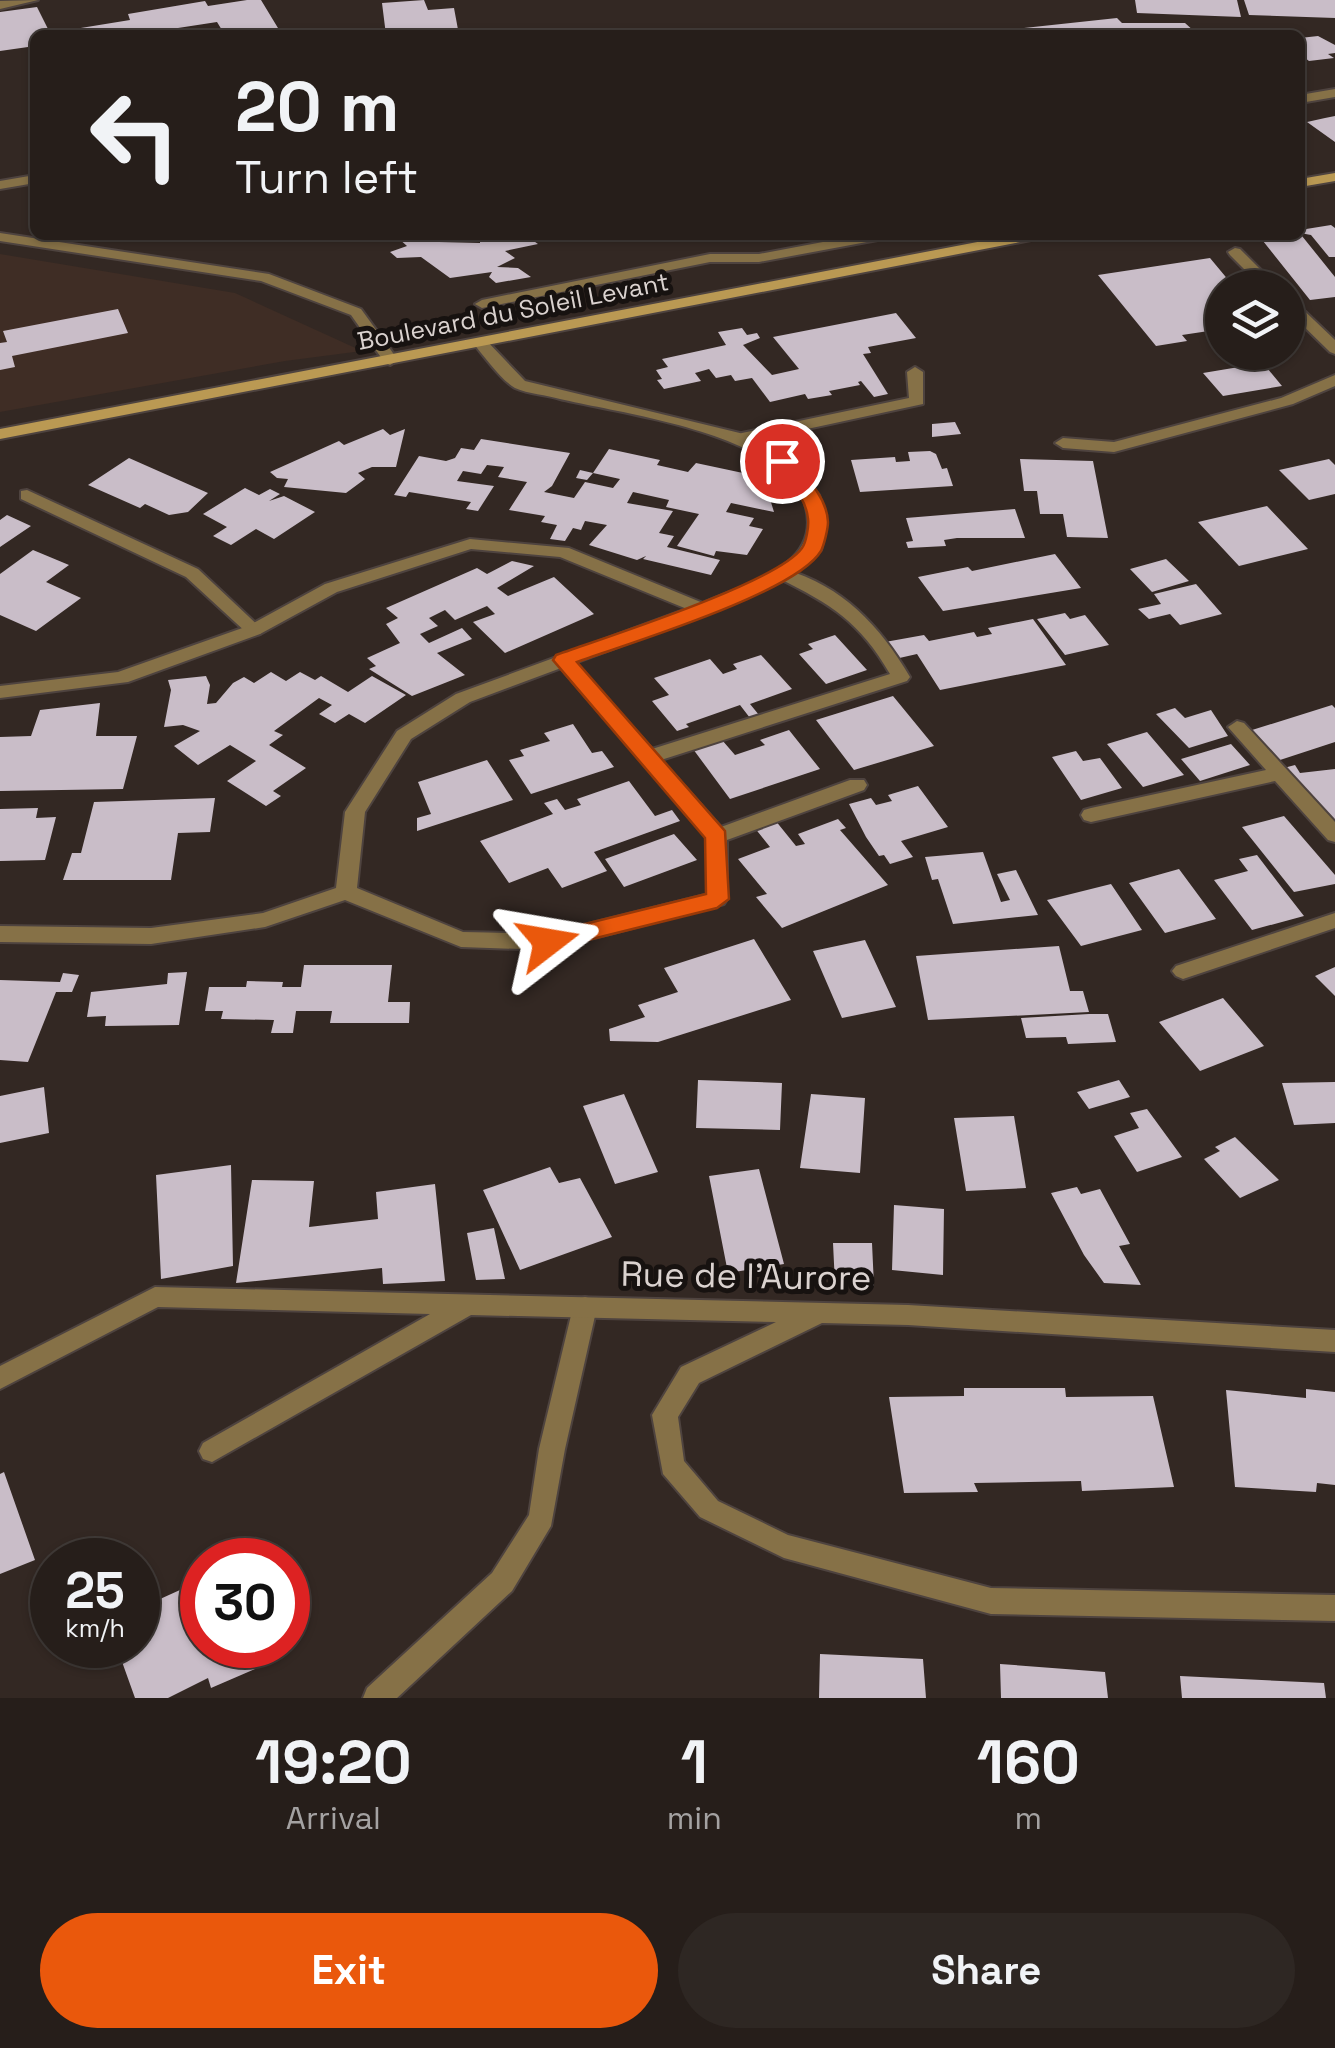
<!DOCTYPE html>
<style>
:root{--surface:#261e1a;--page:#2e2723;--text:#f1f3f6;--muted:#a4a2a2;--line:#423c39;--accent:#ea580c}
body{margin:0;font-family:"Space Grotesk",sans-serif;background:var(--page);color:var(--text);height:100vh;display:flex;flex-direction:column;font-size:38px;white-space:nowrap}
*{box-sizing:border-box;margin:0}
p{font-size:32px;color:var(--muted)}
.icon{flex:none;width:55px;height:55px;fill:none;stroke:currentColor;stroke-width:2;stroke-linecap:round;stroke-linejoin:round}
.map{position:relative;height:1698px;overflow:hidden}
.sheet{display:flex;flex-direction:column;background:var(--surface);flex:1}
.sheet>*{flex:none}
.hud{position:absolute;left:30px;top:30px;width:1275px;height:210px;border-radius:15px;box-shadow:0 2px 8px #0004,0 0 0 2px var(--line);background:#261e1a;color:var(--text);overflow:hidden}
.buttons{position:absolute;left:1205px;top:270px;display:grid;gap:20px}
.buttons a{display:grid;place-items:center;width:100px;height:100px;border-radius:50%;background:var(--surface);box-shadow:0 2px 8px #0004,0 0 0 2px var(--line);font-size:50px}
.speed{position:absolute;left:30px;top:1538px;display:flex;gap:20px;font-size:50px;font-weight:700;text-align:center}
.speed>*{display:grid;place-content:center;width:130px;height:130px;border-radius:50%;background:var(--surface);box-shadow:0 2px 8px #0004,0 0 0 2px var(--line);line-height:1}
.speed small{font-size:25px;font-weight:400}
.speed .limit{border:15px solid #d22;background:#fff;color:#111}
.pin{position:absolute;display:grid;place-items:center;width:85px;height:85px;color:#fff;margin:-42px;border:5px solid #fff;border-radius:50%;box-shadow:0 2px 10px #0007}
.me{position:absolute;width:110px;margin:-55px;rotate:76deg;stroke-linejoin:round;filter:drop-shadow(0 0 8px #0008)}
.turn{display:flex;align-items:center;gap:35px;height:210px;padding:0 40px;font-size:45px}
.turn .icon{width:130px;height:130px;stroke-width:2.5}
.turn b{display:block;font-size:70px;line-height:85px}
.eta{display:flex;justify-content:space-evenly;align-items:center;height:170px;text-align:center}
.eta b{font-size:60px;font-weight:700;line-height:70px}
.button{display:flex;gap:20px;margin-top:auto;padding:20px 40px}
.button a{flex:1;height:115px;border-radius:60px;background:var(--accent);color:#fff;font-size:40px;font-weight:700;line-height:115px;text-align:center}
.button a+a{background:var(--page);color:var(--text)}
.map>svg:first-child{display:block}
.built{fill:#3f2d25}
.building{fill:#c9bdc8}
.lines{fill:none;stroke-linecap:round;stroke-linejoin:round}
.service-casing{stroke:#4e433f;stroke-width:4}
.minor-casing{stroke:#4e433f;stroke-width:4}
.secondary-casing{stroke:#4e433f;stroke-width:4}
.service{fill:#867147;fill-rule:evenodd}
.minor{fill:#867147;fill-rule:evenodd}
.secondary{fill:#ba9953;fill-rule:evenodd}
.route{fill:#ea580c;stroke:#983908;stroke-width:2.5}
.labels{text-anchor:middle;stroke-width:10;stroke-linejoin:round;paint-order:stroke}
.far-street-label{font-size:25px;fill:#dad2cf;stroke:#171210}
.near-street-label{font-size:35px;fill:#dad2cf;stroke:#171210}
</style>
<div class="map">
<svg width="1335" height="1698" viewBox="0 0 1335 1698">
<rect width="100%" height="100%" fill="#332823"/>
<path class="built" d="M0 254 235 293 362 351 285 361 0 412Z"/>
<path class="building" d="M247 0H261L281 33 225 35 217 22 152 32 154 35H35V46L0 51V12L37 7 50 33 130 20 128 14 205 1 208 6Z
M424 0 428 10 454 8 459 35H386L382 3Z
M1135 0H1237L1241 17 1137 13Z
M1244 0H1335V18L1249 15Z
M1117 18 1122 23H1185L1195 32 1031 35 1024 28Z
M1318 36 1335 45V53L1328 54 1334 58 1309 61 1300 54V38Z
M1335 116V142L1307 122 1325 118Z
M1331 225 1335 228V257H1329L1311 235 1300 233V230Z
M379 235H430L439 242 480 243V240L494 235H525L538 244 505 251 515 258 497 267 518 268 531 277 496 283 489 277 492 272 450 278 421 257 397 258 390 252 407 246 398 238Z
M1302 236 1335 277V297L1310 300 1263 241Z
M1210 258 1235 288H1222V329L1182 335 1187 341 1156 346 1098 275Z
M118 309 128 333 12 356 15 367 0 370V343L7 342 3 331Z
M896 313 916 338 868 347 871 353 863 354 888 394 874 397 861 381 858 382 860 385 829 391 832 395 808 399 805 394 770 402 752 378 735 381 731 375 716 378 709 369 695 373 701 381 664 389 657 380 662 379 656 370 668 367 662 359 726 345 718 332 742 328 747 335 757 333 760 338 743 345 772 375 799 369 773 337Z
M1263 363 1282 386 1223 396 1203 373Z
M955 422 961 434 932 437V424Z
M383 429 390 435 405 429 396 467H372L358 473 365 479 346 493 284 487 288 479 277 478 270 472 339 441 344 445Z
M481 439 570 453 552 486 544 492 574 498 585 482 613 488 620 479 593 473 587 480 576 478 580 470 593 473 609 449 660 460 657 465 688 472 696 463 743 473 746 469 766 486 774 512 731 503 726 512 754 518 749 526 763 529 747 555 716 551 714 556 677 546 699 514 666 507 669 500 633 492 627 503 673 511 659 533 674 536 667 547 720 560 711 575 643 559 646 556 637 560 589 545 607 525 585 521 581 530 573 528 565 541 550 539 557 525 541 522 545 516 509 510 527 482 498 477 504 467 487 465 481 474 463 471 457 481 494 486 478 511 466 509 471 502 409 492 406 497 394 495 419 456 446 461 455 458 461 448 474 450Z
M930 451 936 454 942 469 947 468 953 486 860 492 851 460 895 457 896 462 910 461 908 452Z
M129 458 208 493 188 512 169 515 145 504 140 508 88 485Z
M1020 459 1093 461 1108 538 1067 537 1063 514H1040L1037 491H1024Z
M1329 459 1335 465V494L1309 500 1279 470Z
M245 488 259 495 270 489 280 494 269 501 284 496 315 512 274 539 256 529 231 545 213 536 227 527 203 514Z
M1267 506 1308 549 1239 566 1198 522Z
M1015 509 1025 538H957L944 540 946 546 908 548 906 542 913 541 906 518Z
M7 515 31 526 0 547V520Z
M33 550 69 565 46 582 81 598 36 631 0 615V574Z
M1055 554 1081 588 943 611 918 577 968 567 972 571Z
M1166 559 1189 581 1152 592 1130 569Z
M512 561 534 566 497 588 508 596 554 577 594 614 505 653 473 622 495 614 487 606 455 620 445 610 429 618 438 626 420 634 429 643 462 628 472 639 437 653 465 675 412 696 369 669 376 666 367 658 400 643 386 624 398 618 386 608 477 568 487 574Z
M1196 584 1222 614 1180 625 1170 614 1149 619 1138 609 1161 604 1154 594Z
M1065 613 1070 619 1085 615 1109 645 1065 655 1037 619Z
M1033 619 1066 665 940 690 917 654 895 659 885 642 924 635 929 641 974 632 977 637 992 634 988 628Z
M835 635 867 670 826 684 799 654 813 649 808 644Z
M761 655 792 689 750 704 759 715 750 718 740 705 686 724 689 727 677 731 652 701 669 695 654 678 710 659 723 674 737 669 733 664Z
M271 672 286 681 300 672 315 680 321 676 348 692 372 676 406 695 365 723 349 714 335 723 319 714 332 705 319 698 274 731 283 735 269 745 306 768 273 791 281 796 266 806 227 781 256 761 230 745 198 765 174 746 200 731 183 725 164 727 171 690 168 680 206 676 210 685 207 704 216 703 233 683 244 677 254 683Z
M893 696 934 746 854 770 816 720Z
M100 703 96 736H137L123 789 0 791V737L31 736 40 710Z
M1332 705 1335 708V742L1280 760 1252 730Z
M1175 708 1185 718 1211 710 1228 736 1189 748 1156 714Z
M573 724 592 753 602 751 614 767 531 794 509 760 524 756 520 750 550 741 544 733Z
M789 730 820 769 730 799 693 749 722 740 735 755 765 745 760 740Z
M1147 732 1176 766 1184 775 1143 787 1107 744Z
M1231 744 1250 765 1200 781 1181 759Z
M1076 751 1083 761 1100 758 1122 788 1081 800 1052 757Z
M487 760 513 800 417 831V818L431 814 418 782Z
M1295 765 1300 773 1335 769V825L1280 769Z
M629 781 655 816 672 810 680 821 594 852 607 871 562 888 548 868 509 883 480 841 553 814 544 803 557 799 565 810 581 805 577 799Z
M918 786 948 827 901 841 913 857 890 864 884 855 879 856 866 837 849 804 871 798 876 805 892 801 888 795Z
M215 798 210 832 178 833 171 880H63L72 853H81L94 802Z
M38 808 36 818 56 817 45 860 0 861V809Z
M1284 816 1335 875V884L1294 892 1242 827Z
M838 819 846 828 840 830 888 885 782 928 756 897 767 894 738 859 770 847 754 827 775 820 796 846 805 844 798 834Z
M674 834 697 860 624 887 605 859Z
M983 852 1001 902 1010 900 997 874 1016 870 1038 915 953 924 938 879 932 880 925 857Z
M1257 855 1286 893 1304 916 1252 930 1214 880 1248 871 1239 859Z
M1179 869 1216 919 1165 933 1129 883Z
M1111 884 1142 930 1081 946 1047 900Z
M754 939 791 1000 658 1042 610 1041 609 1029 645 1017 638 1005 678 992 664 968Z
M865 940 896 1007 842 1018 813 951Z
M1059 946 1070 991H1083L1089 1012 928 1020 916 956Z
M304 965H392L388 1002H410L409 1023H330L332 1011H296L293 1033H271L274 1020 221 1019 223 1011H205L209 987H246L247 981 283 982 282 987H301Z
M1335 967V996L1315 976Z
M187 972 179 1025 105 1026 106 1016 87 1017 91 992 167 984 168 973Z
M63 973 79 975 72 992H56L28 1062 0 1060V980L60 982Z
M1223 998 1264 1046 1200 1071 1159 1022Z
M1089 1014H1108L1116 1042 1068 1044 1066 1037 1026 1038 1021 1018Z
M698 1080 782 1083 780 1130 696 1128Z
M1119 1080 1130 1097 1089 1109 1077 1092Z
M1335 1082V1123L1294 1125 1282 1083Z
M44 1087 49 1133 0 1143V1096Z
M624 1094 658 1172 615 1184 583 1106Z
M811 1094 865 1098 860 1173 800 1168Z
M1147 1109 1182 1157 1137 1172 1114 1136 1139 1128 1130 1113Z
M1014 1116 1026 1188 966 1191 954 1118Z
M1235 1137 1279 1180 1240 1198 1204 1159 1220 1151 1215 1147Z
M231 1165 233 1266 161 1279 156 1175Z
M550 1167 559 1183 580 1178 612 1237 520 1270 483 1190Z
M759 1169 784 1264 728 1273 709 1176Z
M252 1180 314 1181 309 1227 378 1219 376 1192 435 1184 445 1281 383 1284 382 1268 236 1283Z
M1077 1187 1081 1194 1100 1189 1130 1244 1119 1246 1141 1285 1104 1283 1084 1255 1051 1193Z
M894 1205 944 1209 943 1275 892 1270Z
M494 1228 505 1279 476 1280 467 1233Z
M833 1243H872L874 1286 835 1284Z
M964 1388H1065L1066 1397 1153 1396 1174 1487 1082 1491 1081 1481 974 1483 978 1492 904 1493 889 1397 964 1396Z
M1306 1389 1335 1392V1485L1317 1483 1316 1492 1235 1487 1226 1390 1306 1398Z
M4 1472 35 1560 0 1574V1474Z
M202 1580V1645H281L252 1659 255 1669 211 1688 208 1678 168 1698H135L116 1645H138V1609Z
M820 1654 923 1659 926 1698H819Z
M1000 1664 1105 1672 1108 1698H1001Z
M1180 1676 1324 1683 1326 1698H1182Z"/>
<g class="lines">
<g class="service-casing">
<path id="service" d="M38 0 0 9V1Z
M35 175V183L0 189V181Z
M915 367 923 372V404L742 443 734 438 742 433 909 398 907 372Z
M1335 375V386L1293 404 1114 452 1063 448 1055 443 1063 438 1114 442 1281 398Z
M27 490 198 569 263 630 260 634H248L186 577 21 499V491Z
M784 569C843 586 880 626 910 677L907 681 661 760 721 827 850 780H864L867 785 864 790 727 840V899L717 906 707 899V837L554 660 563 654 569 656 652 749 890 674C860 622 831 604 778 578L775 574Z
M585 1297 594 1300 597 1307 565 1449 551 1526 512 1591 397 1698H363L367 1688 492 1573 529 1515 539 1449 573 1307 576 1300Z"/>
</g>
<g class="minor-casing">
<path id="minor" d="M1335 89V97L1300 103V95Z
M0 233 269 274 361 309 398 360 390 365 385 363 351 315 261 281 0 241Z
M860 235H890L883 239 759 262H710L482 308 475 304 482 300 710 254H759Z
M1235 248 1240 249 1279 288H1263L1230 255 1228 252Z
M1288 299 1293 300 1335 340V354L1330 352 1288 311Z
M481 338 486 340 525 381 748 435 788 458 819 495 827 521 821 550 790 578 709 613 470 702 411 739 365 812 357 888 463 932 548 934 717 892 727 899 724 904 548 950 461 947 345 900 265 927 151 944 0 942V926L151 928 263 913 336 888 345 812 397 731 456 694 687 609 560 557 471 549 337 592 260 634 128 682 0 698V686L118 672 248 626 325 584 470 539 569 548 703 603C748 583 824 566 805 504 784 434 624 414 560 399 547 395 528 394 515 388 501 380 484 356 473 343Z
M1237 721 1244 723 1335 822V842L1328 840 1275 781 1091 822 1084 820 1081 815 1084 810 1091 808 1266 770 1228 727Z
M1335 913V928L1183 979 1176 976 1172 971 1176 966Z
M155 1287 908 1305 1335 1330V1352L908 1325 822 1323 699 1383 678 1417 684 1461 718 1501 788 1535 991 1588 1335 1595V1621L991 1614 784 1558 700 1517 663 1474 652 1415 681 1367 776 1322 471 1315 212 1462 203 1459 199 1451 203 1443 430 1314 158 1307 0 1389V1366Z"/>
</g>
<g class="secondary-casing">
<path id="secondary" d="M1335 173V181L1300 187V179Z
M1014 235H1043L1036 239 0 439V429Z"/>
</g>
<use href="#service" class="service"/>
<use href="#minor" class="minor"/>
<use href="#secondary" class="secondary"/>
</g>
<path class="route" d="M782 456 788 457C804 475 827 496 828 522 828 529 824 545 821 551 796 593 627 644 577 662L725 831 729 899 717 908 548 950 540 948 536 942 540 935 706 894 705 838 553 660 556 655C603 638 777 583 802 548 806 543 809 526 808 519 806 495 786 480 772 461Z"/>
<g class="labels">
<g class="far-street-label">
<text transform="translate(513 311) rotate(-11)" y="9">Boulevard du Soleil Levant</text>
</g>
<g class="near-street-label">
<text transform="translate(746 1276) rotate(1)" y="12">Rue de l'Aurore</text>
</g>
</g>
</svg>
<div class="buttons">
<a><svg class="icon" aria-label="layers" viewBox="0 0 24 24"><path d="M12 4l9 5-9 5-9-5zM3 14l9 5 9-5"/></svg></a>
</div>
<div class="speed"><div>25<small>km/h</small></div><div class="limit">30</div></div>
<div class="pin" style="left:782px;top:461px;background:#d93025"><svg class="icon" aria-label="arrive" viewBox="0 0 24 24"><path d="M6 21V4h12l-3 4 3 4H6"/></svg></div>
<svg class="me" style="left:548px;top:942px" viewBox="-20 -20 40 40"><path d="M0-17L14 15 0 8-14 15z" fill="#ea580c" stroke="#fff" stroke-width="4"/></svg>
<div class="hud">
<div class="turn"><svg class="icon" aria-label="left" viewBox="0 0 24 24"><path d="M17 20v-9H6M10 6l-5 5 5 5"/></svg><div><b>20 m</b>Turn left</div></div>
</div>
</div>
<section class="sheet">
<div class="eta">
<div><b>19:20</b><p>Arrival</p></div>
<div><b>1</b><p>min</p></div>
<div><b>160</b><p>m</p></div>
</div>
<div class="button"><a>Exit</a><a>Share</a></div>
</section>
